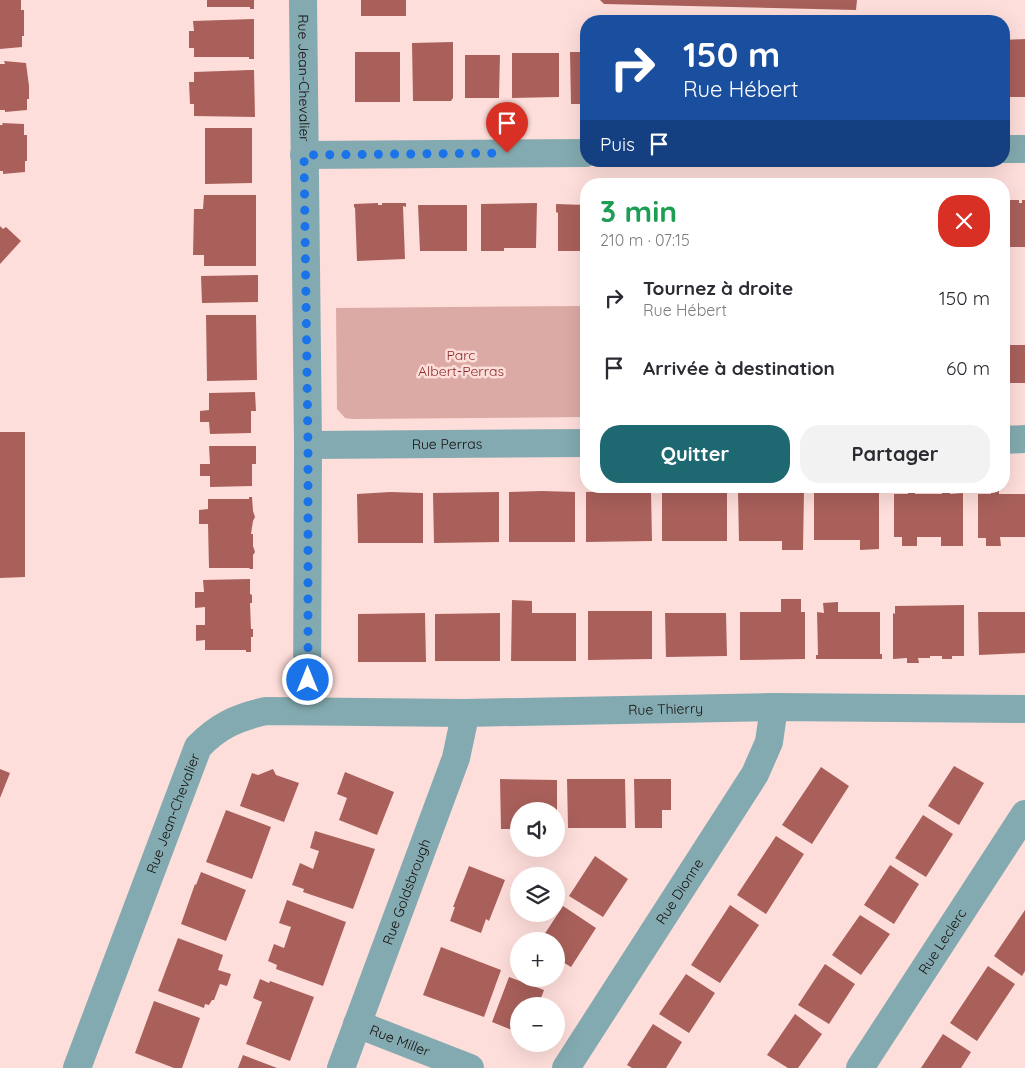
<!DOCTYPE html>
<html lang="fr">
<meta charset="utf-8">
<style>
:root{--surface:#fff;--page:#f2f2f3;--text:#2b2b33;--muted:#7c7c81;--accent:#1e6872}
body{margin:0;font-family:Quicksand,sans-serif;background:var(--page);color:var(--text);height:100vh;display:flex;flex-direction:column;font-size:19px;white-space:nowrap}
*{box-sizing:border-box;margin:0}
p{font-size:16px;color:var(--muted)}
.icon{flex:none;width:28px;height:28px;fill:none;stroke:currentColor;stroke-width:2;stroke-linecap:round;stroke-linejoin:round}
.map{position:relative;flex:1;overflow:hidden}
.panel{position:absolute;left:580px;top:178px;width:430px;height:315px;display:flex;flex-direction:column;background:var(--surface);border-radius:20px;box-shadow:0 5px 20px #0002}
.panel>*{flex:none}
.top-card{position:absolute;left:580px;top:15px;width:430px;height:152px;border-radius:20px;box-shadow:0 5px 20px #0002;background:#1a4fa0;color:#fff;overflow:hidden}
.tools{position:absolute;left:510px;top:802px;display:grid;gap:10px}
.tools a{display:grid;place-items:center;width:55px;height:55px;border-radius:50%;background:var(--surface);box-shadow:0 5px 20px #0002;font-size:25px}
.pin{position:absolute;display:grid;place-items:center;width:42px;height:42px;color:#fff;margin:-51px -21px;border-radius:50% 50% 50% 0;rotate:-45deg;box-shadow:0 0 5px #0007}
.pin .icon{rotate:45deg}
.me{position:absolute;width:55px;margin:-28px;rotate:0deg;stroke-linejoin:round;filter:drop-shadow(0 0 4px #0008)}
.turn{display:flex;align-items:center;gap:18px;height:105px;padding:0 20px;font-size:22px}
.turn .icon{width:65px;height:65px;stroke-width:2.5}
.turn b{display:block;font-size:35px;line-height:42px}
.then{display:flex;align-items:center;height:48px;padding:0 20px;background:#0003;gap:10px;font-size:19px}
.round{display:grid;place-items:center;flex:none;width:52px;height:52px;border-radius:20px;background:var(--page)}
.overview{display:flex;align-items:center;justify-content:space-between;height:85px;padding:0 20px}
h1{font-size:30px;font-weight:800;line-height:38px;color:#1e9e55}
.primary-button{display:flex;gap:10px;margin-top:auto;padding:10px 20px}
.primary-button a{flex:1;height:58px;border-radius:20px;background:var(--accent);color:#fff;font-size:20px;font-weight:800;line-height:58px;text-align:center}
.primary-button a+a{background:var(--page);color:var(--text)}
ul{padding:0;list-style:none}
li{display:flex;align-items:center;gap:15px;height:70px;padding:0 20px}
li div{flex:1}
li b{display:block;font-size:19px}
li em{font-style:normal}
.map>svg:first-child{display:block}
.green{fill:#dcaaa5}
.building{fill:#a9605b}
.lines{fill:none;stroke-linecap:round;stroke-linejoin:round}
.minor{stroke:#83aab0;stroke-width:28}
.route{stroke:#1a73e8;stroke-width:9;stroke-dasharray:0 16.2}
.labels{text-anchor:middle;stroke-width:5;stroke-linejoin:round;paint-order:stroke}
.street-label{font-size:14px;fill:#150b0a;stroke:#fededa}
.park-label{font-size:14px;fill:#862b29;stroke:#fededa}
</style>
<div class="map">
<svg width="1025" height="1068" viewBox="0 0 1025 1068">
<rect width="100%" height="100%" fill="#fededa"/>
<path class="green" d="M586 306V417L352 419 345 418 337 409 336 308Z"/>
<path class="building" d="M0 0H21V10H24V36H22V47L0 49Z
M207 0H254V9H250V7H207Z
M361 0H406V16H361Z
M600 0H857L856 10 604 4Z
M254 19V59H249V57H194V48H189V31H194L193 21Z
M1025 39V97H1004V40Z
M453 42V98L451 101H413L412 43Z
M355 52H400V102H355Z
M570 52H586V104H571Z
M512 53H559V97L512 98Z
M465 55H500L499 98H465Z
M4 61 26 63 29 86V99H27V110L5 112V110H0V64H5Z
M250 70H254L255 117 194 116V104H190L189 82H194V72Z
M2 123 24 124V135H27V161H25V172L3 174V171H0V125H3Z
M205 128H252V183L205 184Z
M204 195H256V266H204V255H193L194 209H203Z
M1004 200H1019V203H1022V200H1025V247H1004Z
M378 203V205H382V203H406V207L403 206 405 259 357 261 355 207 354 208V204Z
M537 203 536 248H504V251H481V204Z
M556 204 586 205V251H558V213L556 212Z
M418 205H467V251H420Z
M0 226 3 229 6 227 21 241 0 264Z
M258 275V302L202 303 201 276Z
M206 315H256L257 380 207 381Z
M1004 345H1025V383H1004Z
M255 392 256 411H251V433L210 434 209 422H200V411L209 410V393Z
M0 432H25V577L0 578Z
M209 446H256V464H252V486L210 487V476H200V464H210Z
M847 488 879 490V549L860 550V540H814V491Z
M695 490 727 491V541H662V492Z
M804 490 803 550H782V541H739L738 491Z
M542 491 575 492V542H509V492Z
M651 491 652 541 586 542V492Z
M908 491H915V494H942V491H950V494L963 493V546H941V537H917V546H902V537H894V494H908Z
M991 491H999V494H1025V537H1000L1001 546H986V538H978V494H991Z
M390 492 423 493V543H358L357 494Z
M499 492V542L434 543 433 493Z
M249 497H252L253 511 255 517 253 521 251 534H253V546L255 552 253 555V569H249L250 568H209L208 524H199V510L208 509V499H249Z
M250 579V594L252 595V603H250L251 629H253V637H251V652H246V650H205V640L196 641V625H205V607L195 608V592H204L203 580Z
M781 599H801V612H805V659L740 660V612H781Z
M512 600 532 601V613H576V661H511Z
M838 602V612H880V654H882V659H816V655H818L817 612 824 613 823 603Z
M964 605V656H952V659H942V656H930V658H918L919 663H907V658L893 659V613L895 614V606Z
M588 611H652V659L588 660Z
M978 612H1025V653L979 655Z
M425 613 426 662H358V614Z
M500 613V661H435V614Z
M665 613H726L727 656 666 657Z
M954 766 984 783 959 825 928 806Z
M821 767 849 786 812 844 782 825Z
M0 769 10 773 0 798Z
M273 769 276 775 299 783 284 822 240 806 252 773 258 775Z
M345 772 394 792 377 835 339 820 347 798 337 794Z
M500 779 557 780V811H519V829H501Z
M567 779H625L626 828H568Z
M634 779H671V810H662V828H635Z
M226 810 271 827 252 879 206 862Z
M923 815 953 834 926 877 895 858Z
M315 831 375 849 353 909 303 892 304 889 292 885 300 863 313 869 319 851 310 848Z
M776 836 804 854 766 914 737 895Z
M595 856 628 879 603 917 569 896Z
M890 865 919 884 894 924 864 905Z
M469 866 505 880 489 921 486 919 481 933 450 921 455 907H453Z
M201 872 246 890 226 941 181 924 195 884 196 885Z
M287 900 346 922 323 986 276 969 277 965 268 961 274 944 284 948 291 927 279 923Z
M730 905 759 925 720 983 691 965Z
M563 906 596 928 571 967 556 958V941H540Z
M1025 910V971L1022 976 994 956Z
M860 915 890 934 861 975 832 955Z
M178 938 223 955 218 970 231 974 227 986 220 984 214 1000H212L209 1005 205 1004 204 1008 158 991Z
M441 947 501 970 484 1017 423 995Z
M825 964 855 984 829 1024 798 1005Z
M988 966 1015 984 977 1041 950 1023Z
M686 974 715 993 689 1033 659 1014Z
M509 977 544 990 538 1006H519V1033L492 1022Z
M260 979 269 983 270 981 314 997 290 1061 246 1044 262 1002 253 998Z
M154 1001 200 1018 182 1068H174L135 1053Z
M795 1014 822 1034 798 1068H788L767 1055Z
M653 1024 682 1042 666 1068H632L627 1065Z
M943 1034 971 1052 961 1068H921Z
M243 1055 277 1068H238Z"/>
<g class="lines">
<g class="minor">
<path id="s1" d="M303 0 308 445 307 711"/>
<path d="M1004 149H1025"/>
<path d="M304 155 586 153"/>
<path d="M1004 440 1025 439"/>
<path id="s2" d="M308 445 586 443"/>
<path id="s3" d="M357 1024 470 1068"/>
<path id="s4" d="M77 1068 198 747C218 726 238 717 266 711L464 713 774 707 1025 709"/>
<path id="s5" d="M341 1068 456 758 463 725 464 713"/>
<path id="s6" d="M566 1068 755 774 769 742 774 707"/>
<path id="s7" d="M860 1068 1025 814"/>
</g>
</g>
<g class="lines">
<path class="route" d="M308 680V445L304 155 507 153"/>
</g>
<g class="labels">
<g class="street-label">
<text dy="5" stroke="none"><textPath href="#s1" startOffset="78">Rue Jean-Chevalier</textPath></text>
<text dy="5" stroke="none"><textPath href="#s2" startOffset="139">Rue Perras</textPath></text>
<text dy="5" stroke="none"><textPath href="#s4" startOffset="821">Rue Thierry</textPath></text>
<text dy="5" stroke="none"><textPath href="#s4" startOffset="272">Rue Jean-Chevalier</textPath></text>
<text dy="5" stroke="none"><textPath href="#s5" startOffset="188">Rue Goldsbrough</textPath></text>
<text dy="5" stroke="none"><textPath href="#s6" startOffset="210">Rue Dionne</textPath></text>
<text dy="5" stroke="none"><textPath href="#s7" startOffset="151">Rue Leclerc</textPath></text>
<text dy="5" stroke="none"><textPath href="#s3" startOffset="46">Rue Miller</textPath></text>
</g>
<g class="park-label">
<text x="461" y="360">Parc<tspan x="461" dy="16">Albert-Perras</tspan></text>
</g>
</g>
</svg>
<div class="tools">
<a><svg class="icon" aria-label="sound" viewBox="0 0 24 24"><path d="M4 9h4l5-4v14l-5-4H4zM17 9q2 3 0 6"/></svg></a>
<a><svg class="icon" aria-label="layers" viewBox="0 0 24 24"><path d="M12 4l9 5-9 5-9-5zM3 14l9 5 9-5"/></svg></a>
<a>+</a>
<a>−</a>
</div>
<div class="pin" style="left:507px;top:153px;background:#d93025"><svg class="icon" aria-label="arrive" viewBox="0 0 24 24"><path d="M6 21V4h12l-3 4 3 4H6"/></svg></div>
<svg class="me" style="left:308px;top:680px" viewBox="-20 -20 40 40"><circle r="17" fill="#1a73e8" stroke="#fff" stroke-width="3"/><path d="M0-11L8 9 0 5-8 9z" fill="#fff"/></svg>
<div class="top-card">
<div class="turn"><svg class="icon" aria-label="right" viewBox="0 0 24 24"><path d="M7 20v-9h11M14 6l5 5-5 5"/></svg><div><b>150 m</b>Rue Hébert</div></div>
<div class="then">Puis<svg class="icon" aria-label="arrive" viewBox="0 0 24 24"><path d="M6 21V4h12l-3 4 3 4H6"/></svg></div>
</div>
<section class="panel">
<div class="overview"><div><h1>3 min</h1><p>210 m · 07:15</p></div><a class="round" style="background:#d93025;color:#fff"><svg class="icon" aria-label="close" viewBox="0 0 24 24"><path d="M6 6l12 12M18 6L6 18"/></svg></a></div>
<ul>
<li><svg class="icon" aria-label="right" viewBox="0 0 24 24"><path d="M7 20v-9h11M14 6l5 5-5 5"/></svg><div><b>Tournez à droite</b><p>Rue Hébert</p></div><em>150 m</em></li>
<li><svg class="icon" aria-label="arrive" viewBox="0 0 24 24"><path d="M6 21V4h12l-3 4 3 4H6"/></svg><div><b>Arrivée à destination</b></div><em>60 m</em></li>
</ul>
<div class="primary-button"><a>Quitter</a><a>Partager</a></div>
</section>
</div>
